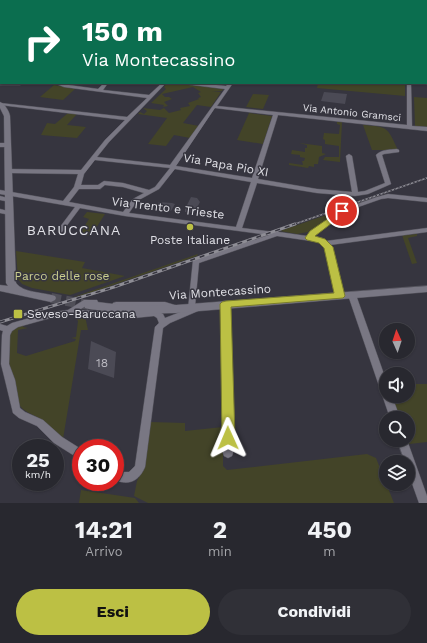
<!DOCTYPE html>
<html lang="it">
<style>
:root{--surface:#28282f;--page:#303037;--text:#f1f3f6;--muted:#a5a6aa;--line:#44444b;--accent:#bcc044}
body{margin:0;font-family:"Work Sans",sans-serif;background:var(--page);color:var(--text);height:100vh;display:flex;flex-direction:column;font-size:15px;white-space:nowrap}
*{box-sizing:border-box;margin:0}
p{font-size:13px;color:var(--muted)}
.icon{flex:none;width:22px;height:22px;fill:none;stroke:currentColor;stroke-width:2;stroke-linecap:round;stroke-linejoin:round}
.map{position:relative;height:503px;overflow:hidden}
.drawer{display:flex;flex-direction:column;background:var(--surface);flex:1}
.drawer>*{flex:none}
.guide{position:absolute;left:0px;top:0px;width:427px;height:84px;box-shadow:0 1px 3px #0004,0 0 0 1px var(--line);background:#0b6e4f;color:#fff;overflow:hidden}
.needle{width:26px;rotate:357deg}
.fabs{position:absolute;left:379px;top:323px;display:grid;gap:8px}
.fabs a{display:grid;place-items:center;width:36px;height:36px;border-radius:50%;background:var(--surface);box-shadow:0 1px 3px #0004,0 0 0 1px var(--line);font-size:20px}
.speed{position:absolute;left:12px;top:439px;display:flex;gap:8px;font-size:20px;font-weight:700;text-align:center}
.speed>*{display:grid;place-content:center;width:52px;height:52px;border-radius:50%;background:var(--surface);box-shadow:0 1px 3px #0004,0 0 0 1px var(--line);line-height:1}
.speed small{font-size:10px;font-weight:400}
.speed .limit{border:6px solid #d22;background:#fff;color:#111}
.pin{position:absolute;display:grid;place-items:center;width:34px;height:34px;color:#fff;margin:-17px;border:2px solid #fff;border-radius:50%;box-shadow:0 1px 4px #0007}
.me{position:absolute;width:44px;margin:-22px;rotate:359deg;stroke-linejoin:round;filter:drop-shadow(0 0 3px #0008)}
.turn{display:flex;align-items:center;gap:14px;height:84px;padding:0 16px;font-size:18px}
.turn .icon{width:52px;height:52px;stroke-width:2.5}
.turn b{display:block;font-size:28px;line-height:34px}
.eta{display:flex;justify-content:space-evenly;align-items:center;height:68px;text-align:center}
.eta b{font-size:24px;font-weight:700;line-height:28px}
.button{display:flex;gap:8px;margin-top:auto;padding:8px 16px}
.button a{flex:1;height:46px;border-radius:24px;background:var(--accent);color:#111;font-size:16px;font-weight:700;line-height:46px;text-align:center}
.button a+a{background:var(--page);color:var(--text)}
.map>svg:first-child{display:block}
.green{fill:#434428}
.building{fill:#4b4a55}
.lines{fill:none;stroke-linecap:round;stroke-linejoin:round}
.secondary-tunnel{stroke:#504f58;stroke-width:10;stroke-dasharray:10 5;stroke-linecap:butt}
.street-casing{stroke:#54535c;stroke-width:1}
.secondary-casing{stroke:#54535c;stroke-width:1}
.street{fill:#797783;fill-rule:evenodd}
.secondary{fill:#797783;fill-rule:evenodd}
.rail-far1-casing{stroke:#8e8d95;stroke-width:1.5}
.rail-casing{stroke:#8e8d95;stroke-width:3}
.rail-far1{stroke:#36353f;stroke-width:1;stroke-dasharray:2;stroke-linecap:butt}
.rail{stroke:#36353f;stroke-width:1.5;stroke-dasharray:5;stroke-linecap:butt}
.route{fill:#bcc044;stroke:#7a7d2c}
.poi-dot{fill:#bcc044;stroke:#36353f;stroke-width:1.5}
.labels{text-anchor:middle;stroke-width:3;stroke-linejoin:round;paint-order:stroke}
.far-street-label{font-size:10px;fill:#e0e0e6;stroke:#36353f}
.street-label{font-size:12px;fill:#e0e0e6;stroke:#36353f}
.poi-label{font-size:12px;fill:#e0e0e6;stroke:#36353f}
.park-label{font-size:12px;fill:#cbcf8e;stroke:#36353f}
.near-number-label{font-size:12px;fill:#bbbac2}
.quarter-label{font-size:14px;letter-spacing:1px;fill:#e0e0e6;stroke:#36353f}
</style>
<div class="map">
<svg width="427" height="503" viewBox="0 0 427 503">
<rect width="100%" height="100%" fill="#36353f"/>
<path class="green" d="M167 83H175L223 89 222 91 212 92H221L211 107 197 105 183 123 199 126 190 138 174 135 166 146 148 144 167 118 138 114 140 112 144 114 147 111 143 108 160 110 164 108 169 113 181 110 180 108 190 106 188 103 199 99 198 98 201 97 198 93 201 92 193 87 162 94 165 97H169L172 99 164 102 168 106 163 107 164 105 151 103 166 89 164 87Z
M318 83H405V96L317 88Z
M54 85 75 89 63 100 40 97Z
M253 94 269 95 263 109 246 107Z
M414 97 427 98V127L415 126Z
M68 113 77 114 67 125 86 127 77 138 41 135 47 123 55 124Z
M249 113 272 116 263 144 237 140Z
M337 122H342L340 162 323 160 325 157H339V146L325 144V140L323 139 324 133 339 134 340 125 337 124Z
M363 125C389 127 387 127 398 150H372Z
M299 143 322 146V153L326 154 319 157 318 164H314V167L309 166 308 168 289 165V163L303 165 302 161H304L305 158 300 157V155L291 154 292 150 305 152V148H307V145Z
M387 194 388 195 337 212 308 232 297 234 280 231Z
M87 212 105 214 91 236 79 234 89 219 83 217Z
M417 234V236L408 238 417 263 412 264 402 235Z
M16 251 85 262 82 268 125 276 70 295 32 288 22 284 18 279Z
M198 254 197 256 93 292 68 299Z
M73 315 85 316 88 330H81L63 439C55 432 47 423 37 417 32 414 25 412 21 407 11 396 4 342 12 329L24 325 23 327 28 328 18 330 17 353 26 356 75 341 76 339 71 338 76 337 78 321Z
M408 384H427V442L409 444 407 440 408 418H399L391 396H408Z
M150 422 185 423V431L223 427V466L227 470 367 454 376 458 394 503H148L134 496 137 481 143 470Z
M81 490 135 498 139 503H79Z"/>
<path class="building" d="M324 92 347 94 345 104 321 101Z
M191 197 197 198 200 202 194 213 185 212V209Z
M159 202 172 203 175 204 171 211 167 210 168 208 156 207Z
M91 341 116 352 114 378 88 369Z"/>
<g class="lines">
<path class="secondary-tunnel" d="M51 298 89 305"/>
<g class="street-casing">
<path id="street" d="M115 0H119L114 1Z
M134 0H138L133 1Z
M223 0H227L222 1Z
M426 3H427V5H426Z
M426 17H427V19H426Z
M0 18H1V20H0Z
M426 38H427V40H426Z
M0 61H1V64H0Z
M0 83H21L22 84 20 85H0Z
M54 83 98 89 104 83H108L103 90 149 95 162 83H166L109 142 97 157 170 165 225 89 184 84 182 83H196L226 86 229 83H233L217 106 407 125V83H411L412 126 427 127V131L278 115 258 179 317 189 352 192 346 156 349 154 352 156 358 192 365 191 385 183 376 155C382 149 389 150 397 149L399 150V152L384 154 382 155 391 184 368 194 355 196 317 193 257 183 242 228 274 232 276 231 279 232 307 236 309 233 340 210 377 197 388 194 427 198V202L388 198 381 199 344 212 314 235V237L322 238 326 241 427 228V232L330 245 332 249 344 296 343 298H337L336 296 326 249 323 245 318 242 277 236 199 263 195 306 198 307 199 309 198 311 170 323 163 328 145 467C139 481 129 486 115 480V470L123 472H129L135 466 155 327 159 323 157 318 154 316 124 319 73 315 47 319 18 327 12 331 10 335 9 364 15 380 20 408 25 412 43 420 62 437 81 449V460L54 443 37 426 19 418 13 413 5 380 1 364 2 335 3 331 0 330V324L7 326 12 323 47 313 68 310 84 300H97L98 302 97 304 86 306 79 310 124 313 156 310 163 314 165 318 188 309 193 260 269 235 125 216 80 208 62 232 60 233 57 231 75 207 0 194V190L63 201 74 187 78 174 9 173 6 171 9 169 81 170 105 140 125 120 0 105V103L127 117 147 98 64 87ZM215 108 273 115 252 178 176 166ZM95 160 170 168 155 187 149 190 123 183 104 181 98 185H81L84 174ZM175 169 251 182 236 227 129 213 137 201 159 189ZM105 185 123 187 144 193 133 199 123 212 69 202 79 189H100Z
M0 143H8L11 145 8 147H0Z
M0 196 12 199 13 200 10 202 0 200Z
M0 209 12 212 13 213 10 215 0 213Z
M352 292 355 293 356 295 386 380V396H392L400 418H390L348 295 349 293Z
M225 301 228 302 229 304 233 453 232 456 228 458 224 456 223 453 221 304 222 302Z
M116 302H165L178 306 179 308 178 310 175 311 165 308H116L113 307 112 305 113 303Z
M397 440H407L427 496V503H419L408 472V462H405Z"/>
</g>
<g class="secondary-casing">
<path id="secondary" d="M0 102C5 104 9 111 10 116L16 283C23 293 43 292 55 296L56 298 55 300 51 302 0 291V285L8 286 6 283 4 116 0 108Z
M427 286V292L176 313 130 314 89 309 85 308 84 305 85 302 89 301 130 306 176 305Z"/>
</g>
<use href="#street" class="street"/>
<use href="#secondary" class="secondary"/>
<g class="rail-far1-casing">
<path id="rail-far1" d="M292 225 427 178"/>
</g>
<g class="rail-casing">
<path id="rail" d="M0 322 114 287 295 224"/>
</g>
<use href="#rail-far1" class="rail-far1"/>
<use href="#rail" class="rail"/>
</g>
<path class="route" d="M342 209 346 211 345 213 315 236 325 239 333 247 345 296 343 298 231 307 235 438 233 442 228 443 224 442 222 438 220 304 222 302 226 301 334 293 324 248 319 243 307 240 305 238 310 231Z"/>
<g class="poi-dot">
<circle cx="190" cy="227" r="4"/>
<rect x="13" y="309" width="10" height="10" rx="2"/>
</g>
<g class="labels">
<g class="far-street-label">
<text transform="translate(352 112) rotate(6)" y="4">Via Antonio Gramsci</text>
</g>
<g class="street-label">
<text transform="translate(226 165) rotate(10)" y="4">Via Papa Pio XI</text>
<text transform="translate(168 208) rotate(7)" y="4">Via Trento e Trieste</text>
<text transform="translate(220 292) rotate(-4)" y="4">Via Montecassino</text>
</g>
<g class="poi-label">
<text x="190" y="244">Poste Italiane</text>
<text x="27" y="318" text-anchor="start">Seveso-Baruccana</text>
</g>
<g class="park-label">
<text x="62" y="280">Parco delle rose</text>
</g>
<g class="near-number-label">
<text x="102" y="367">18</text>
</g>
<g class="quarter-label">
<text x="74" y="235">BARUCCANA</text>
</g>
</g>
</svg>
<div class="fabs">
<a><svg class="needle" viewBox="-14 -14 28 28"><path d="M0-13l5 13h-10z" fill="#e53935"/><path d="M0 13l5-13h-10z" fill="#a5a6aa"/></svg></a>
<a><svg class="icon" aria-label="sound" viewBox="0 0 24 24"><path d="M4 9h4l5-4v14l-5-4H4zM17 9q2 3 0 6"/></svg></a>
<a><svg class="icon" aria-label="search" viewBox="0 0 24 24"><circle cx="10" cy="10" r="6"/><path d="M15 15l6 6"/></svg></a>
<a><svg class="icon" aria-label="layers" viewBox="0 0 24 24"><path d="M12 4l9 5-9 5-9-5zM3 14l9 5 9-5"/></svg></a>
</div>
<div class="speed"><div>25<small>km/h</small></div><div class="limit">30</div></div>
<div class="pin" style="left:342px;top:211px;background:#d93025"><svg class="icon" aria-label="arrive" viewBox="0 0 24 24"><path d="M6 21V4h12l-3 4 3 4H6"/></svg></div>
<svg class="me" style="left:228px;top:438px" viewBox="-20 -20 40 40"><path d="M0-17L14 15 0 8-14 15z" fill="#bcc044" stroke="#fff" stroke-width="4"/></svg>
<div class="guide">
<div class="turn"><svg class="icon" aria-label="right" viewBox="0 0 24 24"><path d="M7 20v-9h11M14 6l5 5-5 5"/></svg><div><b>150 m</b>Via Montecassino</div></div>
</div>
</div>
<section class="drawer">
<div class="eta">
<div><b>14:21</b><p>Arrivo</p></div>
<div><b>2</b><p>min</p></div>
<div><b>450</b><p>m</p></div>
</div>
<div class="button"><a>Esci</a><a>Condividi</a></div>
</section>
